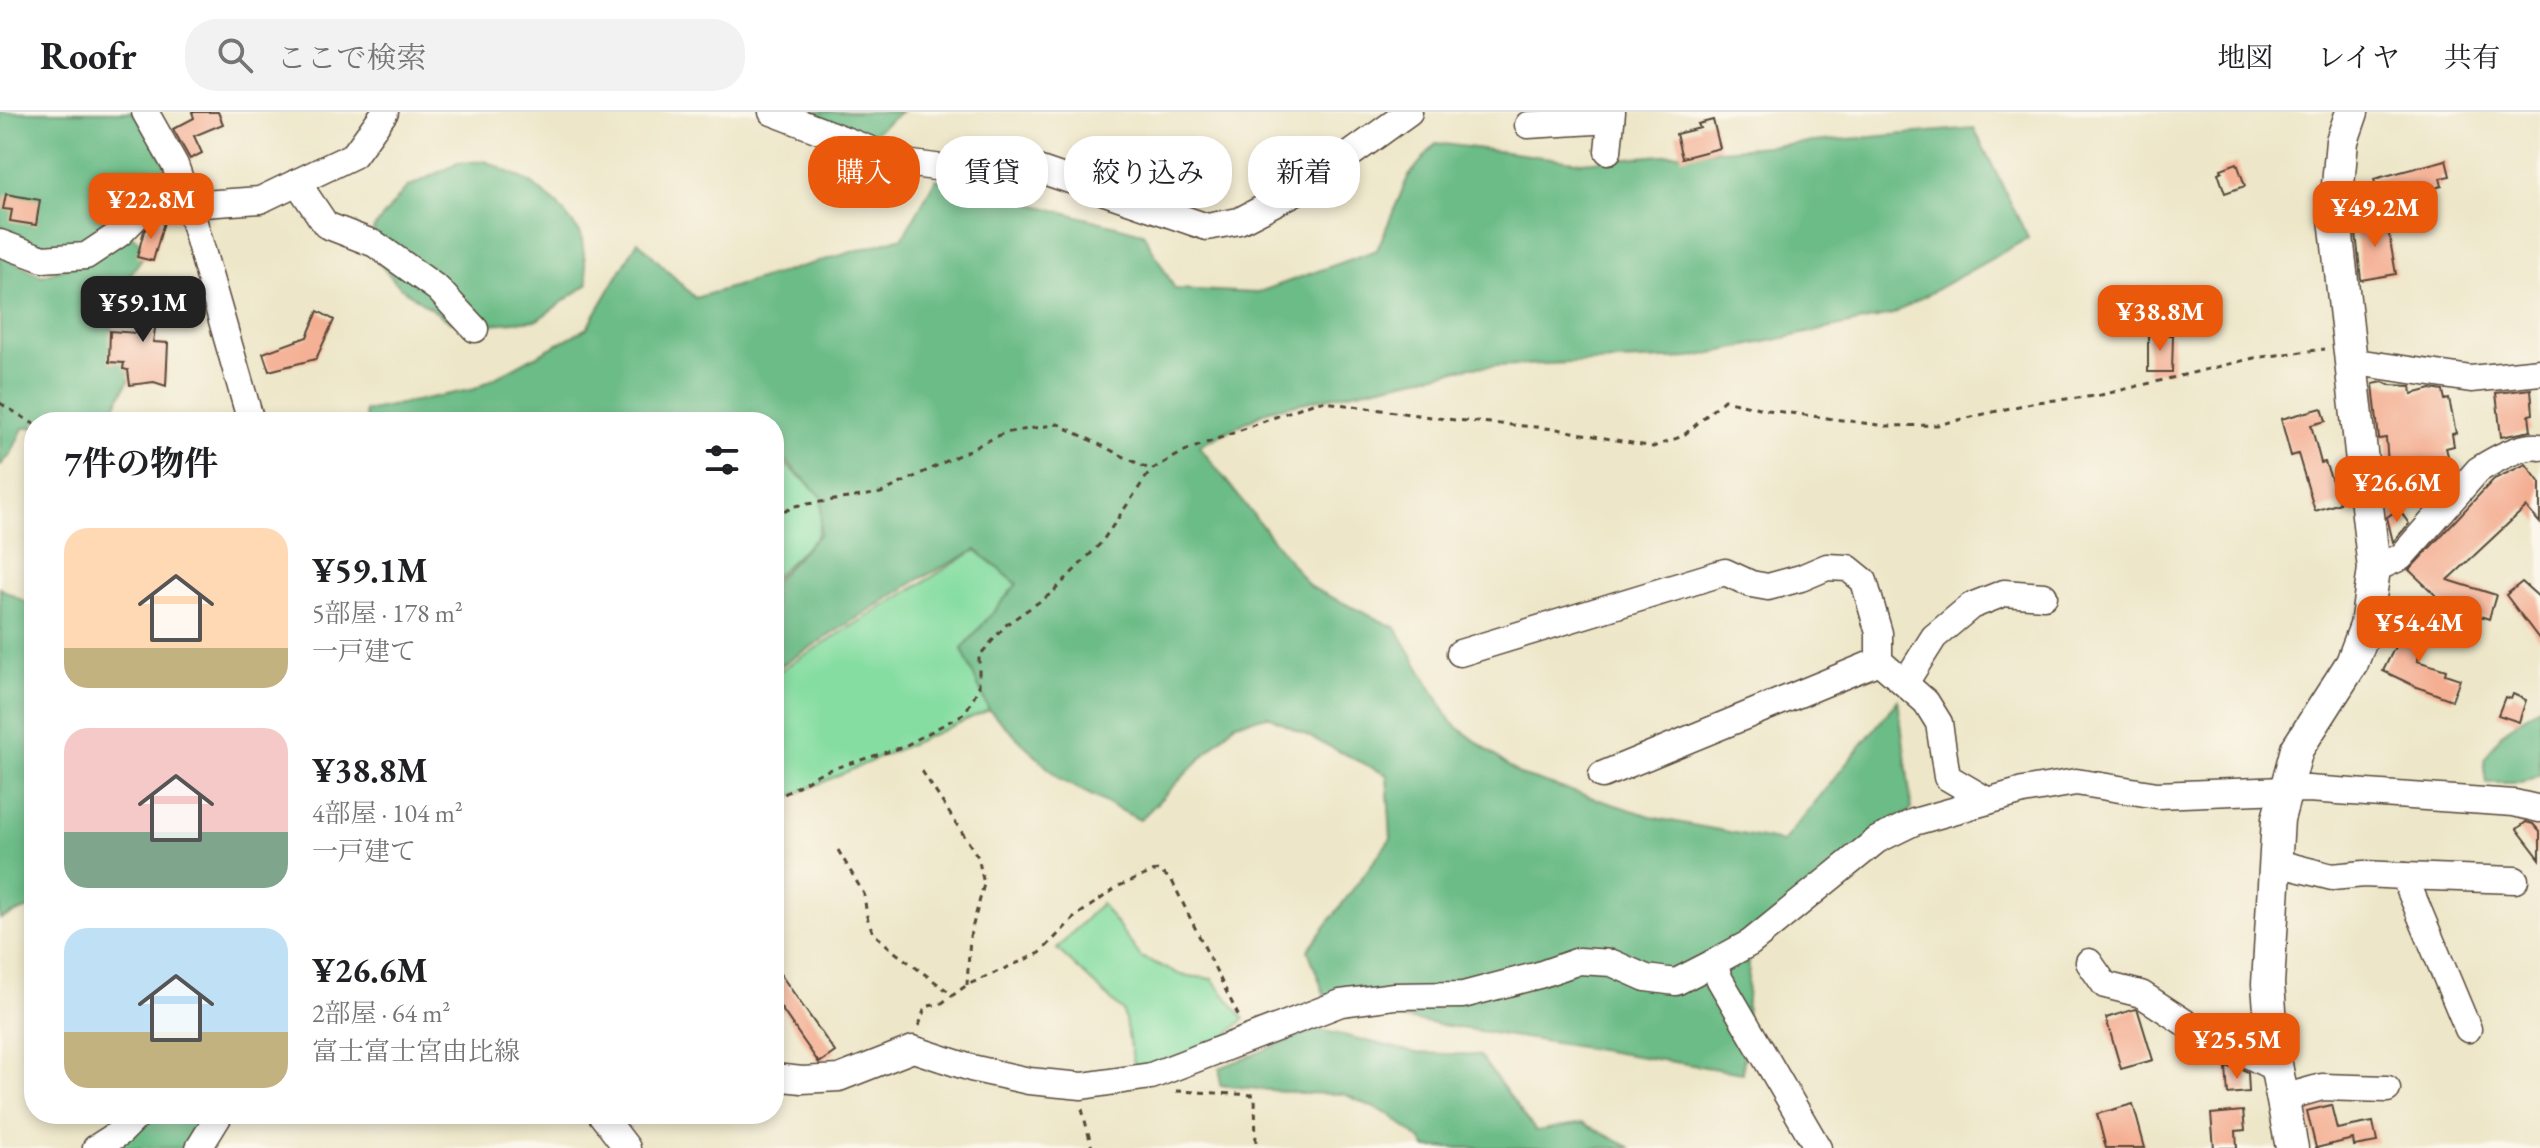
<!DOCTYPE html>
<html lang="ja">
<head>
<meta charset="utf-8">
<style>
  body { margin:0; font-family:"EB Garamond","Noto Serif JP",serif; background:#f2f2f2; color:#202124; height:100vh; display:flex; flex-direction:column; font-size:30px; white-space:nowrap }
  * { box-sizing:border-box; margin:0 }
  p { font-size:26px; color:#757577 }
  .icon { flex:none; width:44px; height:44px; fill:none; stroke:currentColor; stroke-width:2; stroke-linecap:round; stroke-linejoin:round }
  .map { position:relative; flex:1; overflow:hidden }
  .drawer { position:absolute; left:24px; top:300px; width:760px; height:712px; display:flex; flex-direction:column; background:#fff; border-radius:32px; box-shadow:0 4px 12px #0003 }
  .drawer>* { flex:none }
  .top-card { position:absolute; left:808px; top:24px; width:760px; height:72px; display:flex; gap:16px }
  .price { position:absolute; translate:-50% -68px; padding:0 18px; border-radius:16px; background:#ea580c; color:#fff; font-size:26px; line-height:52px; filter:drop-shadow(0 2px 4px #0008) }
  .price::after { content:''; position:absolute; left:50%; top:48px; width:24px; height:18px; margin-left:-12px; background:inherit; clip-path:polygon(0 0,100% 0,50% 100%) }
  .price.on { background:#222; color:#fff }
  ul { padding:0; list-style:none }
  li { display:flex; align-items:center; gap:24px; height:200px; padding:0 40px }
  li span { display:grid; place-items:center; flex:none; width:224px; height:160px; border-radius:24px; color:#555 }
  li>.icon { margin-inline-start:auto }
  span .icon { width:96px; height:96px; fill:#fffc; stroke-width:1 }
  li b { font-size:34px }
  h2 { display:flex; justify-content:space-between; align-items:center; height:96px; padding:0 40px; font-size:34px }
  .tag { padding:0 28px; border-radius:32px; background:#fff; box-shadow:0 4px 12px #0003; font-size:28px; line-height:72px }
  .tag.on { background:#ea580c; color:#fff }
  header { display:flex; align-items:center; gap:48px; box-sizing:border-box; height:112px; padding:0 40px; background:#fff; border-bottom:2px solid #e0e0e0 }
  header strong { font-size:38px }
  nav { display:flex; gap:44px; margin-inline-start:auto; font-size:28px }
  .search { width:560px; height:72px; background:#f2f2f2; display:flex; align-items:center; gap:20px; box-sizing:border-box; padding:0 28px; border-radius:32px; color:#757577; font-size:30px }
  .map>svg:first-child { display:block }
</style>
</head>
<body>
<header>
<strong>Roofr</strong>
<div class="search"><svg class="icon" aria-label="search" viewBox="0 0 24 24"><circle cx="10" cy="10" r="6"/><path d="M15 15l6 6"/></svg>ここで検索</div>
<nav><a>地図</a><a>レイヤ</a><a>共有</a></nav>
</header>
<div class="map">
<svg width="2540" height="1036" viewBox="0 0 2540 1036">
  <rect width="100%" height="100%" fill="#fbf7ec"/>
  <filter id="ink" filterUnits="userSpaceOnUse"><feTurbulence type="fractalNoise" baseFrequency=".0125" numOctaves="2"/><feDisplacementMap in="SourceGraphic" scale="16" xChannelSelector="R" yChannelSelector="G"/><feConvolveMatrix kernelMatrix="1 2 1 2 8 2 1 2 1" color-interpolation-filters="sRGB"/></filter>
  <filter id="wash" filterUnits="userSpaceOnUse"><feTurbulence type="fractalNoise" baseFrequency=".006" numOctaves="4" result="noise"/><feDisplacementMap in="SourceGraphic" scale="32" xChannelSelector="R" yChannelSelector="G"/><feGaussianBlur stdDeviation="1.8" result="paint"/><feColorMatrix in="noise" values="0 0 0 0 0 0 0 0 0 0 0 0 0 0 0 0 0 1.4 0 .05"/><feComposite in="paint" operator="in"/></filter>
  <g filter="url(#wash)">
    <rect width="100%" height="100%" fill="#ede6c8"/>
    <!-- green -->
    <g fill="#85dda1" stroke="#608460" stroke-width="2">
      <path d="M777,345l51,44 -12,37 -42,39v-118z"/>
      <path d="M976,438l41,34 -55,65 27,61 -214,93 -1,-129z"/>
      <path d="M1101,791l40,54 40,18 31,4 32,40 -29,28 -80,21 -12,-57 -66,-62z"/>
    </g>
    <!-- forest -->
    <g fill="#6cbc87" stroke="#547352" stroke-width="2">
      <path d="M0,0h138l41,79 -41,11 -53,40 -47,4 -38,-21z"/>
      <path d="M775,0h126l-36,28z"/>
      <path d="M1974,16l54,110 -137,77 -201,43 -220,9 -201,43 -70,36 111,141 86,41 55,94 69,53 140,44 123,23 115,-142 14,109 -162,134 -7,130 -414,-66 -21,-57 83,-112 -4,-63 -119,-59 -32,7 -96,97 -81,-41 -70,-69 -27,-61 55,-65 -41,-34 -55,28 -147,92v-89l46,-47 2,-37 -41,-41 -7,3v-37h-408l-1,-11 110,-22 112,-61 51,-87 57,57 208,-61 33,-58 207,54 32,56 81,4 121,-43 31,-73 28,-34 146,19z"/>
      <path d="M485,49l45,21 27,22 24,30 7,50 -51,36 -58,5 -30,-4 -49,-34 -22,-25 -5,-33 33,-41 52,-25z"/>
      <path d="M132,123l16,15 -21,29 -38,15 19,24 23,58 -24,46h-73v5l-11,1 -12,26 -11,12v-211l42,21 33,-12z"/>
      <path d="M0,476l34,19v299l-34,13z"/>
      <path d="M2540,594v69l-18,8h-35l-3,-23 18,-27z"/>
      <path d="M1317,917l100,24 62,2 57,76 47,-8 48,25h-206l-2,-6 -33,-27 -46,-21 -44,-1 -80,-8v-17z"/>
      <path d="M148,1002h59l-13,34h-79z"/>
    </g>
    <g id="blocks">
      <!-- building -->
      <g fill="#f4af93">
        <path d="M192,0h26l5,12 -29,12 8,17 -12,6 -17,-30 21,-11z"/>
        <path d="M1713,8l7,28 -38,10 -6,-24 24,-6 -2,-4z"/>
        <path d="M2446,48l4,16 -10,2 2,8 -62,17 -6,-24z"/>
        <path d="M2237,51l8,23 -20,7 -7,-20 4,-2 -1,-2z"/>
        <path d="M6,82l34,6 -4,25 -26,-4 2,-11 -9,-1z"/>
        <path d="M2386,106l10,56 -35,6 -6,-57z"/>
        <path d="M155,108l9,2 -11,39 -16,-4 7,-26z"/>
        <path d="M146,168l16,2 -9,60 15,1 -2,43 -12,-4 -24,3 -2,-15 -5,-1 1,-6 -15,-1 1,-31 27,2z"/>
        <path d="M318,199l16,9 -18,39 -47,12 -6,-18 44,-16z"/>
        <path d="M2148,223h25l-1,37h-24z"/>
        <path d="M2383,270l6,3 22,1 1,8 19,-5 12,2 2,9 4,-1 7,34 -4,1 2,12 -8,2 7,27 -5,5 -20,5 3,12 -15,4 -11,-39 -17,2 -2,-26 -7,1 -6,-55z"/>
        <path d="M2531,277l2,25 -4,1 2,16 -30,6 -5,-44z"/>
        <path d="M2322,296l4,13 -15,4 10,38 4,-1 15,41 -25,8 -17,-57 -7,2 -10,-37z"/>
        <path d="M2526,352l14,19v40l-14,-16 -78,73 48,15 -7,24 -44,-15 -36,-34 85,-91z"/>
        <path d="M2399,397l10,15 -16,18 -6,-25z"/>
        <path d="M2522,470l18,16v42l-34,-45z"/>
        <path d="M2408,508l23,11 -14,30 29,9 -1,4 15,5 -8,21 -35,-13 -34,-16z"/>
        <path d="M2513,582l13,6 -7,22 -21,-7 7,-18 6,2z"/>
        <path d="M2526,710l7,2 7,8v27l-23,-30z"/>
        <path d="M774,853l61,87 -16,11 -45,-65z"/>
        <path d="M2135,897l3,2 15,49 -32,9 -15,-51z"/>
        <path d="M2237,955l11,5 1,20 -21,2 -2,-26z"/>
        <path d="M2133,992l12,44h-39l-9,-34z"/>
        <path d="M2331,993l6,24 36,-7 4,20 -23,4 -1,-7 -37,9 -9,-37z"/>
        <path d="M2243,999l2,19 -9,1 1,17h-23l-3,-34z"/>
      </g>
    </g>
  </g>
  <g filter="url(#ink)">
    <use href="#blocks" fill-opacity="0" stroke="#564638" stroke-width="2"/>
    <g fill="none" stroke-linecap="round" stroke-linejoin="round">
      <!-- minor casing -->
      <g stroke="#564638" stroke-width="29">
        <g id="minor">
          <path d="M145,0l30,53 14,40 62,217"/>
          <path d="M772,0l133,51 45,6 76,-4 181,62 32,-6 66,-34 104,-75"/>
          <path d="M1528,13l83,-5"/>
          <path d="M1608,39l4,-39"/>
          <path d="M297,70l29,43 49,19 63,45 37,40"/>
          <path d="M0,131l43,16 43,-3 33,-22 30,-30 40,1 71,-5 94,-45 31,-43"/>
          <path d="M2349,249l122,18 69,-7"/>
          <path d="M2374,457l27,-12 77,-87c16,-10 43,-26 62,-23"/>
          <path d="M1460,541l265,-81 26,12 17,3 33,-9 26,-11 21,1 16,13 15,52v28l47,41 13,21 8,54 41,24"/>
          <path d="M1905,571l29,-46 37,-31 33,-13 40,3"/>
          <path d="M1602,663l277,-114"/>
          <path d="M2273,750l59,15 32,-3 40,2 64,153"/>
          <path d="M2404,764l111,4"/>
          <path d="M2089,850l16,23 36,9 43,28 26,24 31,5 36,18"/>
          <path d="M774,965l28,3 37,-2 74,-29 58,19 58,13 53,5 69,-10 190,-73 53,-7 69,-1 76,-20 40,-14 33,2 34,15 30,4 37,-19"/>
          <path d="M2283,986l39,-11 65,2"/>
          <path d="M601,1002l26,34"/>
          <path d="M96,1036l25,-16 18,-18"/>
          <path d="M199,1036l21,-34"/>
          <path d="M1818,1036l-98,-168 -7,-17 37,-20 127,-103 37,-18 109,-31 53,-9 81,13 151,-6 206,14 26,6"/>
        </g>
      </g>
      <!-- major casing -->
      <g stroke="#564638" stroke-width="35">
        <path id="major" d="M2292,1036l-19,-99 -5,-65 10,-165 19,-70 55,-86 14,-37 8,-57 -39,-351 7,-77 10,-29"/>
      </g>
      <!-- path -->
      <g stroke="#564638" stroke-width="3" stroke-dasharray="6 6" stroke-linecap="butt">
        <path d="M0,291l34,21"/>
        <path d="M774,406l20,-12 87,-13 123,-60 54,-9 93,46 34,-19 133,-50 127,18 112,10 96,18 30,-11 41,-36 44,10 118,16 51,-1 99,-23 61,-6 157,-38 71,-9"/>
        <path d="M922,659l56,86 6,27 -14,52 -3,49"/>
        <path d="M774,688l48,-28 81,-25 62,-34 14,-26v-31l28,-32 45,-31 49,-50 50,-73"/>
        <path d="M838,738l26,44 3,23 6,16 23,20 57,42"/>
        <path d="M919,914l6,-19 17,-4 25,-18 73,-32 36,-37 43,-30 38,-16 14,9 68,138"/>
        <path d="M1176,979l79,4 1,53"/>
        <path d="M1082,997l10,39"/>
      </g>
      <!-- minor -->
      <use href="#minor" stroke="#fff" stroke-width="26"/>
      <!-- major -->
      <use href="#major" stroke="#fff" stroke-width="32"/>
    </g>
  </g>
</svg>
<b class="price" style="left:151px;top:129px">¥22.8M</b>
<b class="price" style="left:2375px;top:137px">¥49.2M</b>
<b class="price on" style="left:143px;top:232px">¥59.1M</b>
<b class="price" style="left:2160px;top:241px">¥38.8M</b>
<b class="price" style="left:2397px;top:412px">¥26.6M</b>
<b class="price" style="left:2419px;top:552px">¥54.4M</b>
<b class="price" style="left:2237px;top:969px">¥25.5M</b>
<div class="top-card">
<a class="tag on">購入</a>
<a class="tag">賃貸</a>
<a class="tag">絞り込み</a>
<a class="tag">新着</a>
</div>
<section class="drawer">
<h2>7件の物件<svg class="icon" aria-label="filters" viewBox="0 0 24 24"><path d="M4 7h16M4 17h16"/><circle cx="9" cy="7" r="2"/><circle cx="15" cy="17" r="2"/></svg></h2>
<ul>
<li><span style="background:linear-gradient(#ffd9b3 75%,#c2b280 0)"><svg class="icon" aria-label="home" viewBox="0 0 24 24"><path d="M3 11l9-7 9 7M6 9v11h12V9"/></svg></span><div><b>¥59.1M</b><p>5部屋 · 178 m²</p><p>一戸建て</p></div></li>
<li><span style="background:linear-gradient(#f6c9c9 65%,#7fa58c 0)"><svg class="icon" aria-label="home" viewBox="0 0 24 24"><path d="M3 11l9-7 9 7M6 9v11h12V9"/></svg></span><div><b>¥38.8M</b><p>4部屋 · 104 m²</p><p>一戸建て</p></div></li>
<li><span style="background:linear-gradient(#bfe0f5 65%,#c2b280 0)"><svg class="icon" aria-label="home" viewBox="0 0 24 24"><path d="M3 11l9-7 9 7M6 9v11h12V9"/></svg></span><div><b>¥26.6M</b><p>2部屋 · 64 m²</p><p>富士富士宮由比線</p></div></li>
</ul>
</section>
</div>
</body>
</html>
